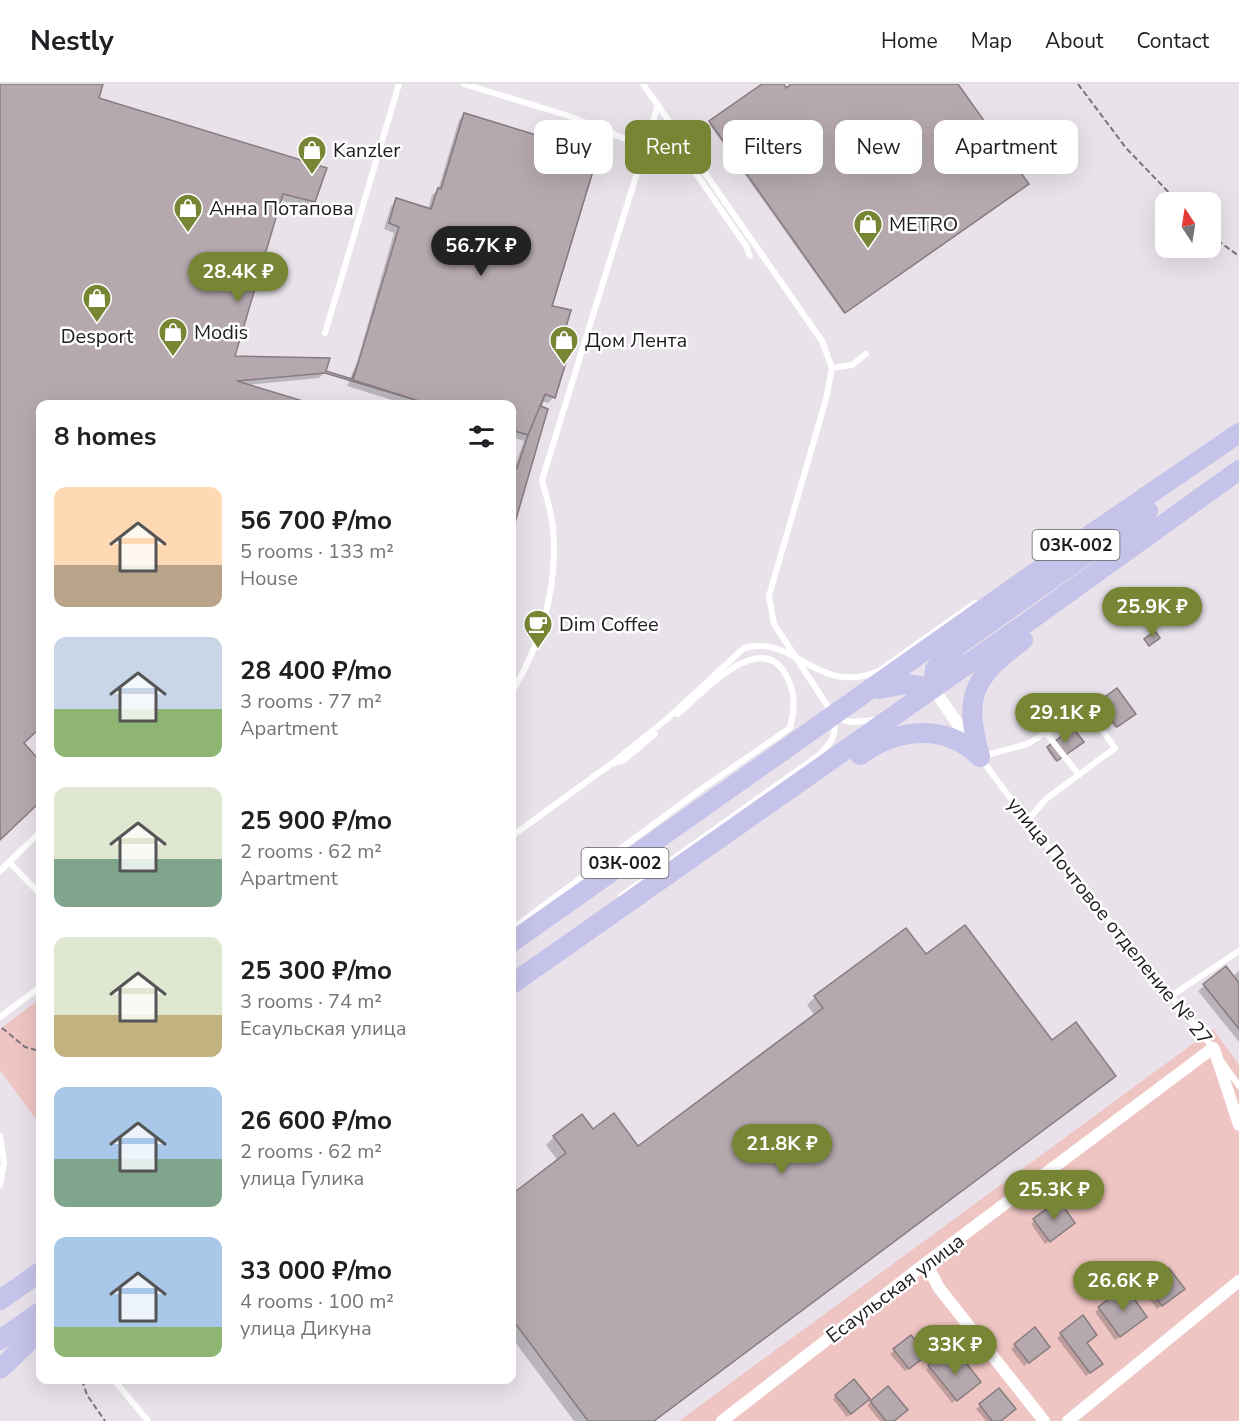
<!DOCTYPE html>
<html lang="en">
<head>
<meta charset="utf-8">
<style>
  body { margin:0; font-family:"Nunito Sans",sans-serif; background:#f2f2f2; color:#202124; height:100vh; display:flex; flex-direction:column; font-size:22px; white-space:nowrap }
  * { box-sizing:border-box; margin:0 }
  p { font-size:20px; color:#757577 }
  .icon { flex:none; width:33px; height:33px; fill:none; stroke:currentColor; stroke-width:2; stroke-linecap:round; stroke-linejoin:round }
  .map { position:relative; flex:1; overflow:hidden }
  .details { position:absolute; left:36px; top:316px; width:480px; height:984px; display:flex; flex-direction:column; background:#fff; border-radius:12px; box-shadow:0 6px 24px #0002 }
  .details>* { flex:none }
  .guide { position:absolute; left:534px; top:36px; width:570px; height:54px; display:flex; gap:12px }
  .needle { width:39px; rotate:348deg }
  .buttons { position:absolute; left:1155px; top:108px; display:grid; gap:12px }
  .buttons a { display:grid; place-items:center; width:66px; height:66px; border-radius:12px; background:#fff; box-shadow:0 6px 24px #0002; font-size:30px }
  .price { position:absolute; translate:-50% -51px; padding:0 14px; border-radius:21px; background:#778634; color:#fff; font-size:20px; line-height:39px; filter:drop-shadow(0 2px 3px #0008) }
  .price::after { content:''; position:absolute; left:50%; top:36px; width:18px; height:14px; margin-left:-9px; background:inherit; clip-path:polygon(0 0,100% 0,50% 100%) }
  .price.on { background:#222; color:#fff }
  ul { padding:0; list-style:none }
  li { display:flex; align-items:center; gap:18px; height:150px; padding:0 18px }
  li span { display:grid; place-items:center; flex:none; width:168px; height:120px; border-radius:12px; color:#555 }
  li>.icon { margin-inline-start:auto }
  span .icon { width:72px; height:72px; fill:#fffc; stroke-width:1 }
  li b { font-size:26px }
  h2 { display:flex; justify-content:space-between; align-items:center; height:72px; padding:0 18px; font-size:26px }
  .pill { padding:0 21px; border-radius:12px; background:#fff; box-shadow:0 6px 24px #0002; font-size:21px; line-height:54px }
  .pill.on { background:#778634; color:#fff }
  header { display:flex; align-items:center; gap:36px; box-sizing:border-box; height:84px; padding:0 30px; background:#fff; border-bottom:2px solid #e0e0e0 }
  header strong { font-size:28px }
  nav { display:flex; gap:33px; margin-inline-start:auto; font-size:21px }
  .map>svg:first-child { display:block }
</style>
</head>
<body>
<header>
<strong>Nestly</strong>
<nav><a>Home</a><a>Map</a><a>About</a><a>Contact</a></nav>
</header>
<div class="map">
<svg width="1239" height="1337" viewBox="0 0 1239 1337">
  <rect width="100%" height="100%" fill="#e9e2eb"/>
  <!-- green -->
  <g fill="#efc5c3">
    <path d="M40,915v48l-4,3 4,6v69l-40,-55v-41z"/>
    <path d="M1213,945l26,36v356h-560z"/>
  </g>
  <!-- shadow -->
  <g fill="#0003">
    <path d="M0,0h102l-5,15 217,103 -6,6 -29,-8 -46,157 92,15 -6,6 -74,7 65,20h-270v321l-18,17 18,20v38l-40,38z"/>
    <path d="M765,0h17l4,6 8,-6h162l69,101 -182,128 -134,-189z"/>
    <path d="M464,30l87,193 5,46 -2,44 -6,6 -7,-2 -2,6 7,2 -34,118v-60l2,1 10,-27 -12,-4v-32h-104l-61,-19 10,-24 37,-129 -10,-4 7,-23 6,-6 31,9 4,-14 6,-5 21,-70z"/>
    <path d="M1116,606l18,24 -19,14 -17,-24z"/>
    <path d="M1073,646l9,12 -27,19 -8,-11z"/>
    <path d="M906,846l19,26 126,86 63,34 -459,345h-81l-62,-83v-143l46,-34 -12,-16 8,-8 39,-6 45,17 177,-132 -8,-11 8,-8z"/>
    <path d="M1225,884l7,9 7,-6v71l-41,-51z"/>
    <path d="M1034,1137l36,5 -25,18 -14,-20z"/>
    <path d="M1169,1186l10,22 -22,17 -14,-19z"/>
    <path d="M1099,1224l47,9 -31,23 -20,-28z"/>
    <path d="M1082,1233l3,26 12,24 -11,9 -29,-38z"/>
    <path d="M1035,1245l9,21 -20,16 -13,-17z"/>
    <path d="M911,1253l10,21 -16,13 -15,-17z"/>
    <path d="M950,1281l26,20 -24,18 -26,-33 3,-4z"/>
    <path d="M999,1306l1,31h-14l-10,-12z"/>
    <path d="M836,1312l28,7 -17,14 -14,-18z"/>
    <path d="M871,1318l22,19h-13l-13,-16z"/>
  </g>
  <!-- building -->
  <g fill="#b5a9ae" stroke="#877c80" stroke-width="1.5">
    <path d="M0,0h103l-4,14 228,70 -12,34 -32,-8 -48,162 95,2 -4,13 26,8 10,-25 37,-127 -10,-4 7,-25 35,11 7,-21 3,1 23,-76 134,41 -46,152 19,4 -13,42 10,3 -13,43 -10,-4 -4,12 7,3 -36,124v-67l5,2 11,-33 -16,-5v-25h-80l-107,-32 -88,8 79,24h-276v323l-16,15 16,18v41l-40,38z"/>
    <path d="M762,0h22l2,4 5,-4h167l71,100 -184,129 -136,-192z"/>
    <path d="M464,29l134,41 -46,152 19,4 -13,42 10,3 -13,43 -10,-4 -17,41 -16,-5v-25h-80l-79,-25 46,-153 -10,-4 7,-25 35,11 7,-21 3,1z"/>
    <path d="M1155,547l5,7 -11,8 -5,-7z"/>
    <path d="M1117,604l19,26 -19,13 -19,-25z"/>
    <path d="M1073,644l11,14 -27,19 -10,-14z"/>
    <path d="M965,841l87,115 24,-18 40,54 -462,345h-66l-76,-102v-125l54,-41 -13,-17 29,-22 11,15 21,-16 24,33 185,-138 -9,-12 92,-68 20,26z"/>
    <path d="M1226,882l13,17v46l-36,-45z"/>
    <path d="M1059,1116l16,23 -25,19 -17,-23z"/>
    <path d="M1169,1184l16,21 -23,17 -16,-21z"/>
    <path d="M1126,1203l21,30 -27,20 -22,-30z"/>
    <path d="M1083,1231l14,20 -10,8 16,21 -13,9 -30,-40z"/>
    <path d="M1035,1243l15,20 -21,16 -15,-19z"/>
    <path d="M911,1251l16,20 -18,14 -16,-20z"/>
    <path d="M943,1270l7,9 10,-8 21,27 -24,19 -29,-36z"/>
    <path d="M854,1295l16,20 -19,15 -16,-19z"/>
    <path d="M888,1302l20,24 -14,11h-8l-16,-20z"/>
    <path d="M999,1304l17,21 -15,12h-9l-13,-17z"/>
  </g>
  <g fill="none" stroke-linecap="round" stroke-linejoin="round">
    <!-- path -->
    <g stroke="#7a757b" stroke-width="2" stroke-dasharray="6 3" stroke-linecap="butt">
      <path d="M1078,0l48,64 52,54"/>
      <path d="M1210,151l29,21"/>
      <path d="M2,944l23,19 11,3"/>
      <path d="M82,1296l5,15 18,26"/>
    </g>
    <!-- service -->
    <g stroke="#fff" stroke-width="6">
      <path d="M464,0l105,32 76,31 54,18"/>
      <path d="M688,78l58,84 4,10"/>
      <path d="M325,249l74,-249"/>
      <path d="M832,284l20,-3 14,-11"/>
      <path d="M512,608c30,-50 46,-104 41,-163 -1,-16 -7,-33 -11,-49l116,-375"/>
      <path d="M837,634l14,4 26,-2"/>
      <path d="M1046,649l33,42"/>
      <path d="M615,679l9,-3 31,-26"/>
      <path d="M1027,737l19,-22 69,-51 -28,-40 -60,36 -47,13 47,64 187,228"/>
      <path d="M512,752l99,-72 56,-45 77,-71c53,-14 71,49 135,23l96,-68"/>
      <path d="M9,778l31,32"/>
      <path d="M0,787l40,-39"/>
      <path d="M621,812l198,-141c13,-13 18,-20 15,-39l-60,-92 -5,-28 57,-197 6,-31 -10,-27 -179,-257"/>
      <path d="M512,845l188,-139 90,-62c5,-20 6,-34 -4,-53 -26,-48 -84,19 -108,39"/>
      <path d="M1171,912l68,-45"/>
      <path d="M0,933l40,-30"/>
      <path d="M1223,979l16,23"/>
      <path d="M0,1052l4,27 -4,22"/>
      <path d="M114,1296l34,41"/>
    </g>
    <!-- minor -->
    <g stroke="#fff" stroke-width="12">
      <path d="M933,604l40,58"/>
      <path d="M1214,965l25,76"/>
      <path d="M926,1179l13,25 105,133"/>
      <path d="M722,1337l204,-158 287,-215"/>
      <path d="M1068,1337l171,-140"/>
    </g>
    <!-- primary -->
    <g stroke="#c5c3e9" stroke-width="20">
      <path d="M933,604l2,-19 23,-24 190,-134"/>
      <path d="M879,605l27,-5 27,4"/>
      <path d="M860,671c38,-27 85,-32 120,2"/>
      <path d="M980,673c-17,-63 -7,-79 43,-117"/>
      <path d="M512,858l534,-377 193,-132"/>
      <path d="M512,900l517,-363 210,-151"/>
      <path d="M0,1216l40,-28"/>
      <path d="M0,1256l40,-28"/>
      <path d="M0,1285l40,-38"/>
    </g>
  </g>
  <!-- icons -->
  <defs>
    <g id="shop-pin" transform="scale(1.5)"><path d="M0 17L-7.5 6A9.5 9.5 0 1 1 7.5 6Z" fill="#778634" stroke="#fff"/><path d="M-5-2.5h2.3a2.7 3.5 0 0 1 5.4 0H5L5.5 6h-11ZM-1.5-2.5h3a1.5 2.3 0 0 0-3 0Z" fill="#fff"/></g>
    <g id="cafe-pin" transform="scale(1.5)"><path d="M0 17L-7.5 6A9.5 9.5 0 1 1 7.5 6Z" fill="#778634" stroke="#fff"/><path d="M-5.5-4.5H6V0H3Q3 3.5 0 3.5H-2.5Q-5.5 3.5-5.5 0ZM3-3.2v2h1.7v-2ZM-6 4.5H4V6H-6Z" fill="#fff"/></g>
  </defs>
  <g fill-rule="evenodd">
    <use href="#shop-pin" x="312" y="66"/>
    <use href="#shop-pin" x="188" y="124"/>
    <use href="#shop-pin" x="868" y="140"/>
    <use href="#shop-pin" x="97" y="214"/>
    <use href="#shop-pin" x="173" y="248"/>
    <use href="#shop-pin" x="564" y="256"/>
    <use href="#cafe-pin" x="538" y="540"/>
  </g>
  <g text-anchor="middle" stroke-width="5" stroke-linejoin="round" paint-order="stroke">
    <!-- shield labels -->
    <g fill="#fff" stroke="#626062" stroke-width="1.5">
      <rect x="1032.5" y="446" width="87" height="30" rx="4.5"/>
      <rect x="581.5" y="764" width="87" height="30" rx="4.5"/>
    </g>
    <g font-size="18" font-weight="bold" fill="#1f1c1f">
      <text x="1076" y="467">03К-002</text>
      <text x="625" y="785">03К-002</text>
    </g>
    <!-- poi labels -->
    <g font-size="20" fill="#1f1c1f" stroke="#fff" text-anchor="start">
      <text x="333" y="73">Kanzler</text>
      <text x="209" y="131">Анна Потапова</text>
      <text x="889" y="147">METRO</text>
      <text x="194" y="255">Modis</text>
      <text x="97" y="259" text-anchor="middle">Desport</text>
      <text x="585" y="263">Дом Лента</text>
      <text x="559" y="547">Dim Coffee</text>
    </g>
    <!-- street labels -->
    <g font-size="20" fill="#1f1c1f" stroke="#fff">
      <text transform="translate(1110 837) rotate(51)" y="7">улица Почтовое отделение № 27</text>
      <text transform="translate(895 1204) rotate(-37)" y="7">Есаульская улица</text>
    </g>
  </g>
</svg>
<div class="buttons">
<a><svg class="needle" viewBox="-14 -14 28 28"><path d="M0-13l5 13h-10z" fill="#e53935"/><path d="M0 13l5-13h-10z" fill="#757577"/></svg></a>
</div>
<b class="price on" style="left:481px;top:193px">56.7K ₽</b>
<b class="price" style="left:238px;top:219px">28.4K ₽</b>
<b class="price" style="left:1152px;top:554px">25.9K ₽</b>
<b class="price" style="left:1065px;top:660px">29.1K ₽</b>
<b class="price" style="left:782px;top:1091px">21.8K ₽</b>
<b class="price" style="left:1054px;top:1137px">25.3K ₽</b>
<b class="price" style="left:1123px;top:1228px">26.6K ₽</b>
<b class="price" style="left:955px;top:1292px">33K ₽</b>
<div class="guide">
<a class="pill">Buy</a>
<a class="pill on">Rent</a>
<a class="pill">Filters</a>
<a class="pill">New</a>
<a class="pill">Apartment</a>
</div>
<section class="details">
<h2>8 homes<svg class="icon" aria-label="filters" viewBox="0 0 24 24"><path d="M4 7h16M4 17h16"/><circle cx="9" cy="7" r="2"/><circle cx="15" cy="17" r="2"/></svg></h2>
<ul>
<li><span style="background:linear-gradient(#ffd9b3 65%,#b9a48a 0)"><svg class="icon" aria-label="home" viewBox="0 0 24 24"><path d="M3 11l9-7 9 7M6 9v11h12V9"/></svg></span><div><b>56 700 ₽/mo</b><p>5 rooms · 133 m²</p><p>House</p></div></li>
<li><span style="background:linear-gradient(#c9d6e8 60%,#8fb573 0)"><svg class="icon" aria-label="home" viewBox="0 0 24 24"><path d="M3 11l9-7 9 7M6 9v11h12V9"/></svg></span><div><b>28 400 ₽/mo</b><p>3 rooms · 77 m²</p><p>Apartment</p></div></li>
<li><span style="background:linear-gradient(#dfe7d0 60%,#7fa58c 0)"><svg class="icon" aria-label="home" viewBox="0 0 24 24"><path d="M3 11l9-7 9 7M6 9v11h12V9"/></svg></span><div><b>25 900 ₽/mo</b><p>2 rooms · 62 m²</p><p>Apartment</p></div></li>
<li><span style="background:linear-gradient(#dfe7d0 65%,#c2b280 0)"><svg class="icon" aria-label="home" viewBox="0 0 24 24"><path d="M3 11l9-7 9 7M6 9v11h12V9"/></svg></span><div><b>25 300 ₽/mo</b><p>3 rooms · 74 m²</p><p>Есаульская улица</p></div></li>
<li><span style="background:linear-gradient(#a9c7e8 60%,#7fa58c 0)"><svg class="icon" aria-label="home" viewBox="0 0 24 24"><path d="M3 11l9-7 9 7M6 9v11h12V9"/></svg></span><div><b>26 600 ₽/mo</b><p>2 rooms · 62 m²</p><p>улица Гулика</p></div></li>
<li><span style="background:linear-gradient(#a9c7e8 75%,#8fb573 0)"><svg class="icon" aria-label="home" viewBox="0 0 24 24"><path d="M3 11l9-7 9 7M6 9v11h12V9"/></svg></span><div><b>33 000 ₽/mo</b><p>4 rooms · 100 m²</p><p>улица Дикуна</p></div></li>
</ul>
</section>
</div>
</body>
</html>
